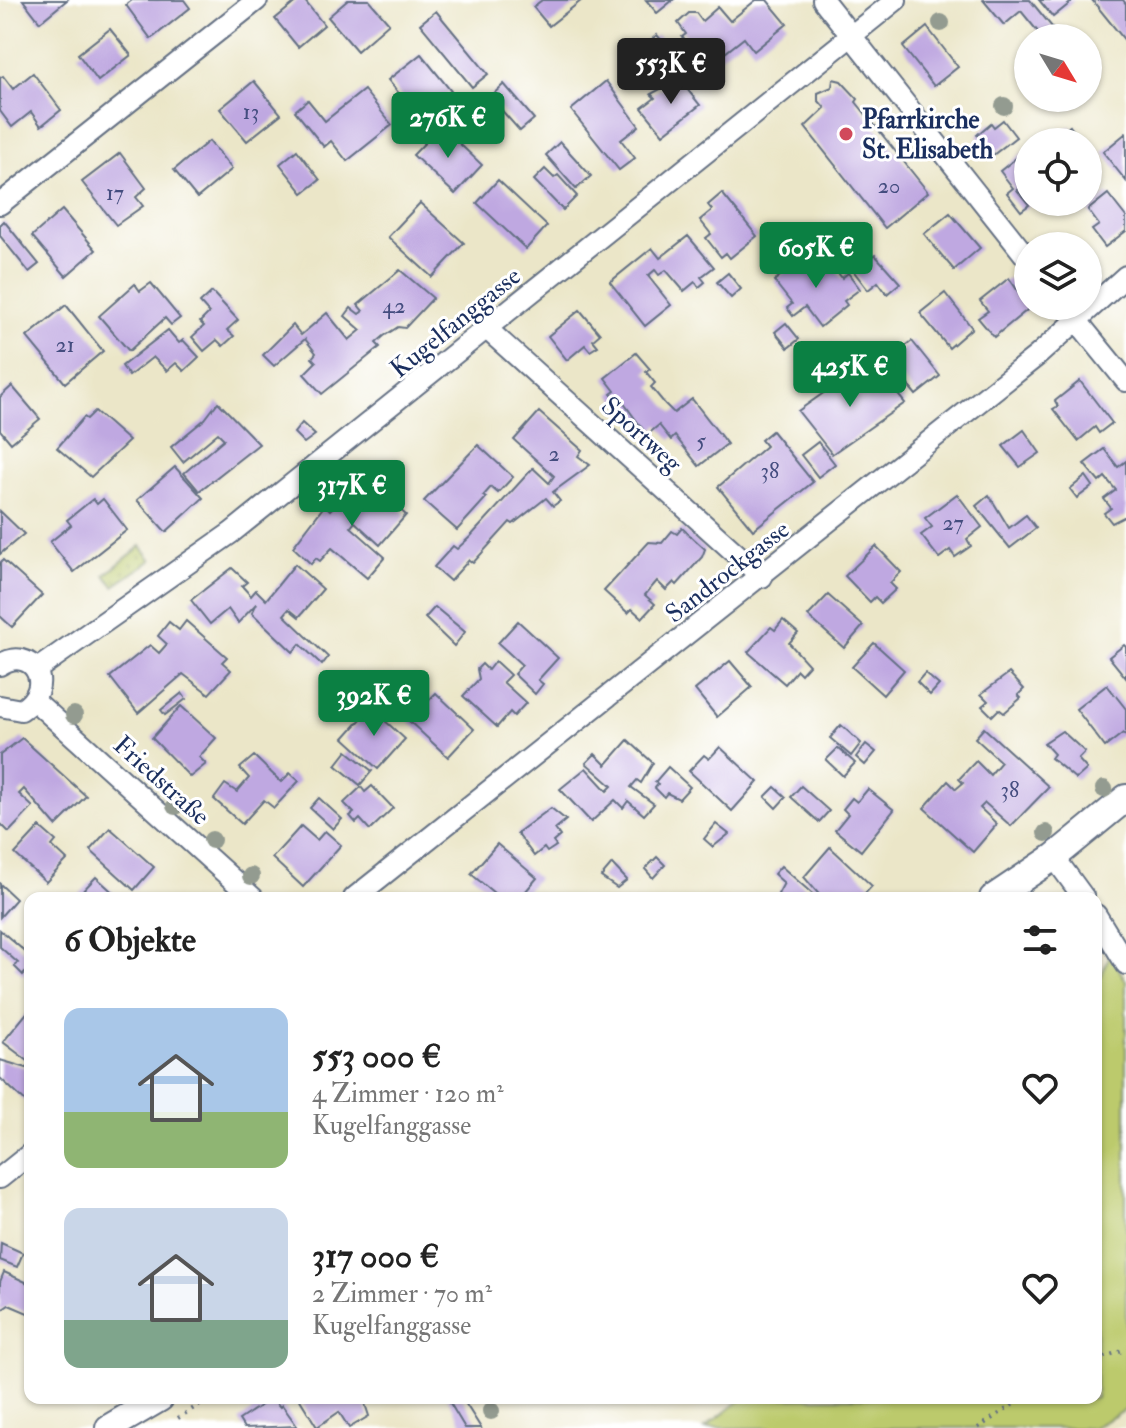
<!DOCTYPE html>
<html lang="de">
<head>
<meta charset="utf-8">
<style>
  body { margin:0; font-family:"IM FELL Double Pica",serif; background:#f2f2f2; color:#222; height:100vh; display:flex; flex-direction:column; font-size:30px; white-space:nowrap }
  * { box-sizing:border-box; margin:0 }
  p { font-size:26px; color:#767676 }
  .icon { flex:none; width:44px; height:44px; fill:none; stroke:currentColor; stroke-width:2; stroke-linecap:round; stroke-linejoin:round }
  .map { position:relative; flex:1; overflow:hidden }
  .panel { position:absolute; left:24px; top:892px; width:1078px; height:512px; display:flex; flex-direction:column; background:#fff; border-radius:16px; box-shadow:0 2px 6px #0004 }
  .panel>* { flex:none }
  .needle { width:52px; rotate:128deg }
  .fabs { position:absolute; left:1014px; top:24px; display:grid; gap:16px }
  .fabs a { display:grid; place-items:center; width:88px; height:88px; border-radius:50%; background:#fff; box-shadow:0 2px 6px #0004; font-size:40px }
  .price { position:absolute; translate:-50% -68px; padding:0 18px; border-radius:8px; background:#0b8043; color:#fff; font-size:26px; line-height:52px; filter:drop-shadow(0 2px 4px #0008) }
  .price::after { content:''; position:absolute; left:50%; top:48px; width:24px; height:18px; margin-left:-12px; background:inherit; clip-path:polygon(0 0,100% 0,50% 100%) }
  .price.current { background:#222; color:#fff }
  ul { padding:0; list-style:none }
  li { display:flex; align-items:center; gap:24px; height:200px; padding:0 40px }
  li span { display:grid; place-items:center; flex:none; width:224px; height:160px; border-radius:16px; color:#555 }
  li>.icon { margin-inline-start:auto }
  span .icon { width:96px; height:96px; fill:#fffc; stroke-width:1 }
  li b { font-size:34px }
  h2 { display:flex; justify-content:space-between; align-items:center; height:96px; padding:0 40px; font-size:34px }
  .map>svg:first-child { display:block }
</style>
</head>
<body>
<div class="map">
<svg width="1126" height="1428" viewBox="0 0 1126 1428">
  <defs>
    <pattern id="grass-dots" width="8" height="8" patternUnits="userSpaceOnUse" patternTransform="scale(2)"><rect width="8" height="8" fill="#bcca6c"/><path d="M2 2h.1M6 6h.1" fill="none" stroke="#a1ae60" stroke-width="1.8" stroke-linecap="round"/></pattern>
  </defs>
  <rect width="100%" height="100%" fill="#fff"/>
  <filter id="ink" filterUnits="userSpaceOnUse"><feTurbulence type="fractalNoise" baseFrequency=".0125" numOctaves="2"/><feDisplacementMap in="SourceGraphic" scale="16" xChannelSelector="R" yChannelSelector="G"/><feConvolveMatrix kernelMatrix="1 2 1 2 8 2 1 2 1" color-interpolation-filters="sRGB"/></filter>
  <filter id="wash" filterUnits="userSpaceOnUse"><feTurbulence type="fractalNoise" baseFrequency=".006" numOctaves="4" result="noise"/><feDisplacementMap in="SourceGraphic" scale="32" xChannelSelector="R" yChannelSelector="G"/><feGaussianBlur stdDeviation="1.8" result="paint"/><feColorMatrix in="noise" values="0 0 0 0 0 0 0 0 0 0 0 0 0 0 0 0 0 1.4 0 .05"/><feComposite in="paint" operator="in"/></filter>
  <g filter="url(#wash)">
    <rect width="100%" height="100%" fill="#ebe6c8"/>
    <!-- grass -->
    <path fill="url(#grass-dots)" stroke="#6c7c65" stroke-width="2" d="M141,546l11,14 -38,26 -9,-11z"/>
    <!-- park -->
    <path fill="#bcca6c" stroke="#6c7c65" stroke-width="2" d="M1110,954l16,27v429l-34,18h-387l38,-30h353v-409z"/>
    <g id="blocks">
      <!-- building -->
      <g fill="#bfa8e1">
        <path d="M23,0h44l-27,22z"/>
        <path d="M132,0h52l6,8 -39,31 -25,-34z"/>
        <path d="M298,0h6l20,25 -26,22 -23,-28z"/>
        <path d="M348,0h21l20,23 -32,28 -29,-34z"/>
        <path d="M542,0h40l-33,26 -16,-19z"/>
        <path d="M646,0h27l-16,13z"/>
        <path d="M756,0h11l20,24 -33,27 -10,-13 -33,26 -13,-16 -4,3 -12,-14 4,-3 -8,-11 11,-10h7l6,8 16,-14 12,14z"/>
        <path d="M983,0h47l31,38h-18l-22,-27 -17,14z"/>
        <path d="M1039,0h35l-21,17z"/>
        <path d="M1092,0h31l3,4v38z"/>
        <path d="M436,11l52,63 -16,13 -52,-63z"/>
        <path d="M927,27l31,40 -24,19 -31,-39z"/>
        <path d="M110,29l21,26 -33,26 -20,-27z"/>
        <path d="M657,35l19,22 -20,16 -18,-22z"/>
        <path d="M421,54l30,37 -33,26 -30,-37z"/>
        <path d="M33,73l28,37 -20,16 -10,-14 -19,15 -12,-16v-33l3,-2 10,13z"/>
        <path d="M679,79l21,26 -37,29 -21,-26 13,-10 -4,-4z"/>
        <path d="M833,79l8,2 17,18 -2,3 72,90 -43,36 -80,-101 20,-19 -7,-8v-7l14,-6z"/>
        <path d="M254,81l27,33 -34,27 -27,-32z"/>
        <path d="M606,81l33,45 -18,14 14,18 -16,12 -48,-60z"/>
        <path d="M504,84l30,35 -14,12 -30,-34z"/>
        <path d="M364,90l28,35 -45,36 -16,-20 -7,6 -29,-36 13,-11 17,21z"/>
        <path d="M1003,120l13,17 -23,18 -16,-20 14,-12 3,4z"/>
        <path d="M441,126l41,39 -27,29 -42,-39z"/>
        <path d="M1070,126l12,16h-27v-5z"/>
        <path d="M1126,133v48l-23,-29z"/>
        <path d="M209,141l23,28 -35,29 -23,-28z"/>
        <path d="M560,142l31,34 -15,13 -30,-34z"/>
        <path d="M297,150l23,30 -17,13 -23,-29z"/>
        <path d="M1025,151l3,30 -11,9 12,15 -8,6 -14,-18 6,-5 -13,-17z"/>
        <path d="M120,153l26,35 -10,9 7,9 -27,19 -34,-43z"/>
        <path d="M545,169l9,9 4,-3 19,21 -14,14 -29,-30z"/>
        <path d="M498,180l49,46 -21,23 -49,-46z"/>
        <path d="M722,193l35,43 -27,22 -4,-5 -5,4 -15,-19 5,-4 -11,-14 12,-10 -4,-5z"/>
        <path d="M1108,194l18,23v14l-21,16 -13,-17 7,-5 -11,-15z"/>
        <path d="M420,203l44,40 -32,34 -44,-40z"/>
        <path d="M62,210l34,40 -30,26 -34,-40z"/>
        <path d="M950,213l30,35 -26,22 -30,-36z"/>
        <path d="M4,221l35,43 -10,8 -29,-36v-11z"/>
        <path d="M688,236l26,31 -13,10 4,5 -6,5 -4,-5 -11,9 -18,-21 -7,5 -4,-5 -7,6 23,29 -26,21 -35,-44 42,-34 8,10z"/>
        <path d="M808,253l17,22 9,-7 8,10 6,-5 12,16 -16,12 3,4 -27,22 -15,-20 -12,9 -6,-8 5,-4 -18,-23z"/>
        <path d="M875,255l25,28 -13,11 -9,-12 -10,8 -16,-21z"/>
        <path d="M400,270l33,28 -28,30 -7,-1 -14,9 -8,7 4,4 -58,47 -18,-20 12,-12 -4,-4 4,-5 -11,-14 -31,27 -11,-11 30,-30 8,10 26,-22 22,27 12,-10 -16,-14 6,-8 8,6 4,-3 -5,-6z"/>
        <path d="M728,273l13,16 -10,9 -14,-16z"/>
        <path d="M1009,278l19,28h4l-38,31 -16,-19 10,-7 -8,-10z"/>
        <path d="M151,283l29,35 -9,7 -6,-7 -36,33 -30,-35 36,-32 5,7z"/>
        <path d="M212,292l26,28 -11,10 7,6 -11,10 -6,-6 -13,11 -12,-14 12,-11 -4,-4 9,-9 -9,-10z"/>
        <path d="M945,293l27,35 -23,20 -29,-35z"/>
        <path d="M66,305l37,46 -38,32 -38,-46z"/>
        <path d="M580,310l20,24 -7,6 5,6 -8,5 -5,-6 -18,15 -19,-24z"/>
        <path d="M786,323l13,16 -11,9 -13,-16z"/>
        <path d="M168,330l11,13 4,-3 16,17 -15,14 -8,-8 -9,8 -14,-14 -24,19 -7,-10z"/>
        <path d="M912,341l28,35 -24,19 -28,-34z"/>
        <path d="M636,353l14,16 -4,3 9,11 -4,4 14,17 9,9 18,-14 35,45 -28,22 -24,-30 -4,4 -12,-15 -12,10 -24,-33 -3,2 -9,-10 4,-3 -10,-13z"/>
        <path d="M862,366l17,20 7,-6 19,23 -73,51 -34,-43z"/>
        <path d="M1080,381l32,42 -13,10 -4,-6 -17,14 -25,-32 5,-3 -3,-5z"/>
        <path d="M12,386l28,33 -29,24 -11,-13v-33z"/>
        <path d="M218,402l41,42 -60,47 -15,-18 40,-34 -6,-6 -35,29 -12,-15 34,-28z"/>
        <path d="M95,411l34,30 -38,36 -34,-29 27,-31 3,2z"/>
        <path d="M539,412l43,38 -4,6 12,9 -37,27 7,9 -7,5 -7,-8 -33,26 -3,-2 -37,41 -4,-3 -19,21 -16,-14 19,-21 4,3 13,-12 63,-69 16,15 5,-7 -40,-36z"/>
        <path d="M302,423l13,12 -11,8 -10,-10z"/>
        <path d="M1024,430l16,23 -20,14 -17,-21z"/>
        <path d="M772,431l41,51 -60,48 -35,-43 48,-41 -5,-6z"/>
        <path d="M818,442l17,22 -17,13 -17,-22z"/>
        <path d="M478,445l35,32 -15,16 -7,-6 -8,9 3,2 -29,32 -33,-29z"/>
        <path d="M1104,449l14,18 8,-6v55l-14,7 -8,-10 7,-5 -7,-9 12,-9 -11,-13 -6,5 -15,-18z"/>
        <path d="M175,467l28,31 -37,34 -29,-32z"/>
        <path d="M1086,476l7,10 -16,12 -7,-9z"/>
        <path d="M364,477l42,38 -26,30 -25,-23 -4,5 34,30 -18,21 -35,-30 -12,13 -4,-3 -5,6 -18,-17 32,-42 5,5z"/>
        <path d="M957,494l25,33 -15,12 4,7 -16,11 -5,-7 -11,8 -18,-23 11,-8 -7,-9z"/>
        <path d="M989,495l20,33 17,-13 10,13 -26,20 -34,-42z"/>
        <path d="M93,499l4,5 6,-5 24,31 -53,42 -24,-30 21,-17 -4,-5z"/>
        <path d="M0,511l24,23 -24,20z"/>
        <path d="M682,528l23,21 -3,8 -25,28 -3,-3 -8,8 -9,-9 -12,14 10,9 -13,14 -10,-9 -4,4 -24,-22 45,-49 13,1 10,-12 5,3z"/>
        <path d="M876,546l25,26 -11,11 6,6 -15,14 -6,-6 -5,5 -25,-26z"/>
        <path d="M3,560l39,35 -30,32 -12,-11v-53z"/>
        <path d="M295,564l28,25 -24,28 -10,-8 -5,6 44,42 -6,8 -22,-21 -7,8 -41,-39 5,-10 -19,20 -10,-14 -18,15 -19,-24 41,-32 15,14 -5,4 9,10 5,-6 10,10z"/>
        <path d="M828,595l35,31 -19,22 -36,-32z"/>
        <path d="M435,607l30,25 -11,14 -29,-28z"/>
        <path d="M783,620l15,13 -9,10 20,22 -8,9 -4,-4 -12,14 -37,-32 23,-25 4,3z"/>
        <path d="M186,621l41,36 -5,5 9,8 -22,24 -26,-20 -45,39 -28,-36 40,-32 9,8 8,-9 -9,-8 11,-14 10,8z"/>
        <path d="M518,621l40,37 -20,22 5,4 -8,10 -21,-20 8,-9 -24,-22z"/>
        <path d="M874,643l30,27 -21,25 -31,-28z"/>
        <path d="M1124,645l2,2v31l-17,-21z"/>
        <path d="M495,661l15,14 -7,7 23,21 -12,13 -4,-4 -13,15 -34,-31 16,-17 -2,-10 5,-5 6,6z"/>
        <path d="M730,661l22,26 -35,30 -22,-27z"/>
        <path d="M925,673l14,12 -9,10 -13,-13z"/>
        <path d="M1009,673l15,16 -6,6 3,3 -17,15 -5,-4 -7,7 -10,-10 6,-5 -7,-7z"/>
        <path d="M1107,685l19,24v27l-3,-3 -18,14 -29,-38z"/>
        <path d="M182,693l4,6 -21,16 -4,-5z"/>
        <path d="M436,693l38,36 -26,28 -39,-36z"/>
        <path d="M181,706l35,32 -17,19 7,7 -16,13 -38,-39z"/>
        <path d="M371,708l34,31 -27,30 -34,-31z"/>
        <path d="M841,725l20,18 -10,13 -21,-18z"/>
        <path d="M984,728l65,59 -38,39 -26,-23 -5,5 17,16 -24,28 -49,-44 24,-27 8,8 7,-6 -4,-4 17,-18 14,14 11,-13 -26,-24z"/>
        <path d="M1062,731l23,21 -7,7 9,10 -11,10 -25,-21 3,-4 -10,-11z"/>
        <path d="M22,738l64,58 -30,30 -32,-37 -5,5 14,13 -24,25 -9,-9v-68z"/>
        <path d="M628,740l25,23 -12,20 -4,-3 -6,7 23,17 -10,11 -16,-14 -5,7 -8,-8 -24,22 -31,-33 26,-21 21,23 5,-5 -26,-23 9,-9 11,11z"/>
        <path d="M866,744l10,8 -11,13 -9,-8z"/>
        <path d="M720,747l38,35 -26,29 -43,-40 15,-16 5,4z"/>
        <path d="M838,748l17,15 -12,13 -17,-16z"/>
        <path d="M347,751l25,20 -12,14 -24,-20z"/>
        <path d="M254,756l27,26 9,-9 9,8 -25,27 -10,-8 -22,24 -28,-25 11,-15 12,8 12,-14 -9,-10z"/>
        <path d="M668,767l22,20 -11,12 -12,-6 -3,4 -9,-9 3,-4 -3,-2z"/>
        <path d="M372,786l21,22 -23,22 -10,-11 -4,4 -6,-7 4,-3 -10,-10 17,-16 4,5z"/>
        <path d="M801,786l28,25 -10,11 -28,-25z"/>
        <path d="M775,787l11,10 -10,11 -11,-11z"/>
        <path d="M868,789l26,21 -33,41 -26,-21 13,-16 -5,-5 9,-11 5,4z"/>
        <path d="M319,798l23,21 -9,10 -23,-21z"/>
        <path d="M551,808l15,12 -11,9 5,7 -7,6 3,4 -9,6 -3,-4 -10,8 -17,-23z"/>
        <path d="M716,824l13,10 -16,13 -9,-8z"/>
        <path d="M301,826l16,14 8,-9 16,14 -38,42 -31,-29z"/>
        <path d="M40,827l16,14 -4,5 15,14 -21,22 -31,-28z"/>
        <path d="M110,828l44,39 -20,23 -44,-40z"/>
        <path d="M497,844l40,34 -17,20h-20l-29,-24z"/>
        <path d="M830,847l42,39 -11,12h-39l-18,-21z"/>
        <path d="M657,857l8,8 -12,13 -8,-9z"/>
        <path d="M612,864l15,16 -10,8 -16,-11z"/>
        <path d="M781,866l36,32h-35l-4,-4 6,-11 -10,-9z"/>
        <path d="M96,877l23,21h-43z"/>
        <path d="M0,884l16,15 -16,18z"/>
        <path d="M0,930l30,26v18l-3,-3 -4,4 -9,-9 4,-3 -18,-16z"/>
        <path d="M30,1009v50l-2,2 -25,-19z"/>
        <path d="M0,1060l27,8 3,-3v41l-30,-28z"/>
        <path d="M1,1243l22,10 -6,14 -17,-7z"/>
        <path d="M4,1272l26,12v30l-21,-9 -9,6v-29z"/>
        <path d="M272,1398l8,9 2,-2 15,21 -53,2 -5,-8z"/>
        <path d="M299,1398h64l6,18 -20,12 -10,-16 -22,15z"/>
        <path d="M447,1398h15l19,30h-16z"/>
      </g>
    </g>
  </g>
  <g filter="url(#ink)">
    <use href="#blocks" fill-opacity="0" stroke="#646f83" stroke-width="2"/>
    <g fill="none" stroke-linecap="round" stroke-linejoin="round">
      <!-- minor casing -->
      <g stroke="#646f83" stroke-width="24">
        <g id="minor">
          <path d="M823,0l205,259"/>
          <path d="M0,204l257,-204"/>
          <path d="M1065,306l61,75"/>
          <path d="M487,329l275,248"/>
          <path d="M0,665c32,-21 58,22 21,45l-21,-4"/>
          <path d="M36,670l195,-137 665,-533"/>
          <path d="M35,701l218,197"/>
          <path d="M1054,857l30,41"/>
          <path d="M354,898l684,-543 88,-79"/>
          <path d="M1096,915l30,49"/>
          <path d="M0,1178l30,-24"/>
        </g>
      </g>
      <!-- tertiary casing -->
      <g stroke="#646f83" stroke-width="30">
        <g id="tertiary">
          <path d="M993,898l61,-41 72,-59"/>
          <path d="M109,1428l51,-30"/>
        </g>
      </g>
      <!-- path -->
      <g stroke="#646f83" stroke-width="4" stroke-dasharray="2 6" stroke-linecap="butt">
        <path d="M1096,1359l30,-9"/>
        <path d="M178,1418l32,-20"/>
        <path d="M978,1428l45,-30"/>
      </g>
      <!-- minor -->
      <use href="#minor" stroke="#fff" stroke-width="20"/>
      <!-- tertiary -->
      <use href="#tertiary" stroke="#fff" stroke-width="26"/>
    </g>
    <!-- trees -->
    <g fill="#939b90">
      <circle cx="941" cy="23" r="9"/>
      <circle cx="1004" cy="106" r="9"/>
      <circle cx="74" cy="715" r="9"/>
      <circle cx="1104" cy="789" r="9"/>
      <circle cx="175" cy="806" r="9"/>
      <circle cx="1046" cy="833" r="9"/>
      <circle cx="212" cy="840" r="9"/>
      <circle cx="251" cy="876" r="9"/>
      <circle cx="491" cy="1411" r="9"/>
    </g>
  </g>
  <!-- markers -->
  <circle fill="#d1495b" stroke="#fff" stroke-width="3" cx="846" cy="134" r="8"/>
  <g text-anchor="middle" stroke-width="6" stroke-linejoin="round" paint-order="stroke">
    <!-- number labels -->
    <g font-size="22" fill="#444d7f">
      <text x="251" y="119">13</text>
      <text x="889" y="193">20</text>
      <text x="115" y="200">17</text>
      <text x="394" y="313">42</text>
      <text x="65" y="352">21</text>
      <text x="701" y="448">5</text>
      <text x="554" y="461">2</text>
      <text x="770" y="478">38</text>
      <text x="953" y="530">27</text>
      <text x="1010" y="797">38</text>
    </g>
    <!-- poi labels -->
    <g font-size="26" font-weight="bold" fill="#1b2f5e" stroke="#fff" text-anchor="start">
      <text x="862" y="128">Pfarrkirche<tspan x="862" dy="30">St. Elisabeth</tspan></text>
    </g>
    <!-- street labels -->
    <g font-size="26" fill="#1b2f5e" stroke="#fff">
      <text transform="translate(455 322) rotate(-39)" y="9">Kugelfanggasse</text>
      <text transform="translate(642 434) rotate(42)" y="9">Sportweg</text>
      <text transform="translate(727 571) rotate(-38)" y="9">Sandrockgasse</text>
      <text transform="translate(162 780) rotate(42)" y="9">Friedstraße</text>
    </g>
  </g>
</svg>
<div class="fabs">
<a><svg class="needle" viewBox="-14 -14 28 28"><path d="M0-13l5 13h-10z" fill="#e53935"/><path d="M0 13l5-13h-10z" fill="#767676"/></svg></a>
<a><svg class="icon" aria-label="locate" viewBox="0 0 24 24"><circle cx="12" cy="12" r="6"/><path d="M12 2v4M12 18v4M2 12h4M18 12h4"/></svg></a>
<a><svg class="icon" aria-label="layers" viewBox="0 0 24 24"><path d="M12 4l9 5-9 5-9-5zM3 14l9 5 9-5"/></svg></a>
</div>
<b class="price current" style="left:671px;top:106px">553K €</b>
<b class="price" style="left:448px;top:160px">276K €</b>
<b class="price" style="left:816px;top:290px">605K €</b>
<b class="price" style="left:850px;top:409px">425K €</b>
<b class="price" style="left:352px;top:528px">317K €</b>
<b class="price" style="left:374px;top:738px">392K €</b>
<section class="panel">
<h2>6 Objekte<svg class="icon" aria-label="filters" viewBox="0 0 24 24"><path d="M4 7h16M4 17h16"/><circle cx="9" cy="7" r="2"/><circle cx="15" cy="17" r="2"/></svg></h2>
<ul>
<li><span style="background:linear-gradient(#a9c7e8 65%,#8fb573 0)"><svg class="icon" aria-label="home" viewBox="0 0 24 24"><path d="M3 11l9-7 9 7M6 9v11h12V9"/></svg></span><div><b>553 000 €</b><p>4 Zimmer · 120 m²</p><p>Kugelfanggasse</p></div><svg class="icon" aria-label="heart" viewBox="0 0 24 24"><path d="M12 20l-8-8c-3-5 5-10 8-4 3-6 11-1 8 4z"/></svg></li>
<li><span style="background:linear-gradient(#c9d6e8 70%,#7fa58c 0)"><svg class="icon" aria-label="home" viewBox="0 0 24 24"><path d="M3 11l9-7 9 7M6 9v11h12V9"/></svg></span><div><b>317 000 €</b><p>2 Zimmer · 70 m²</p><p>Kugelfanggasse</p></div><svg class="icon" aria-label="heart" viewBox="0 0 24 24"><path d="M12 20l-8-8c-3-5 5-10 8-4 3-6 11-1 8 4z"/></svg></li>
</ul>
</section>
</div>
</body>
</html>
